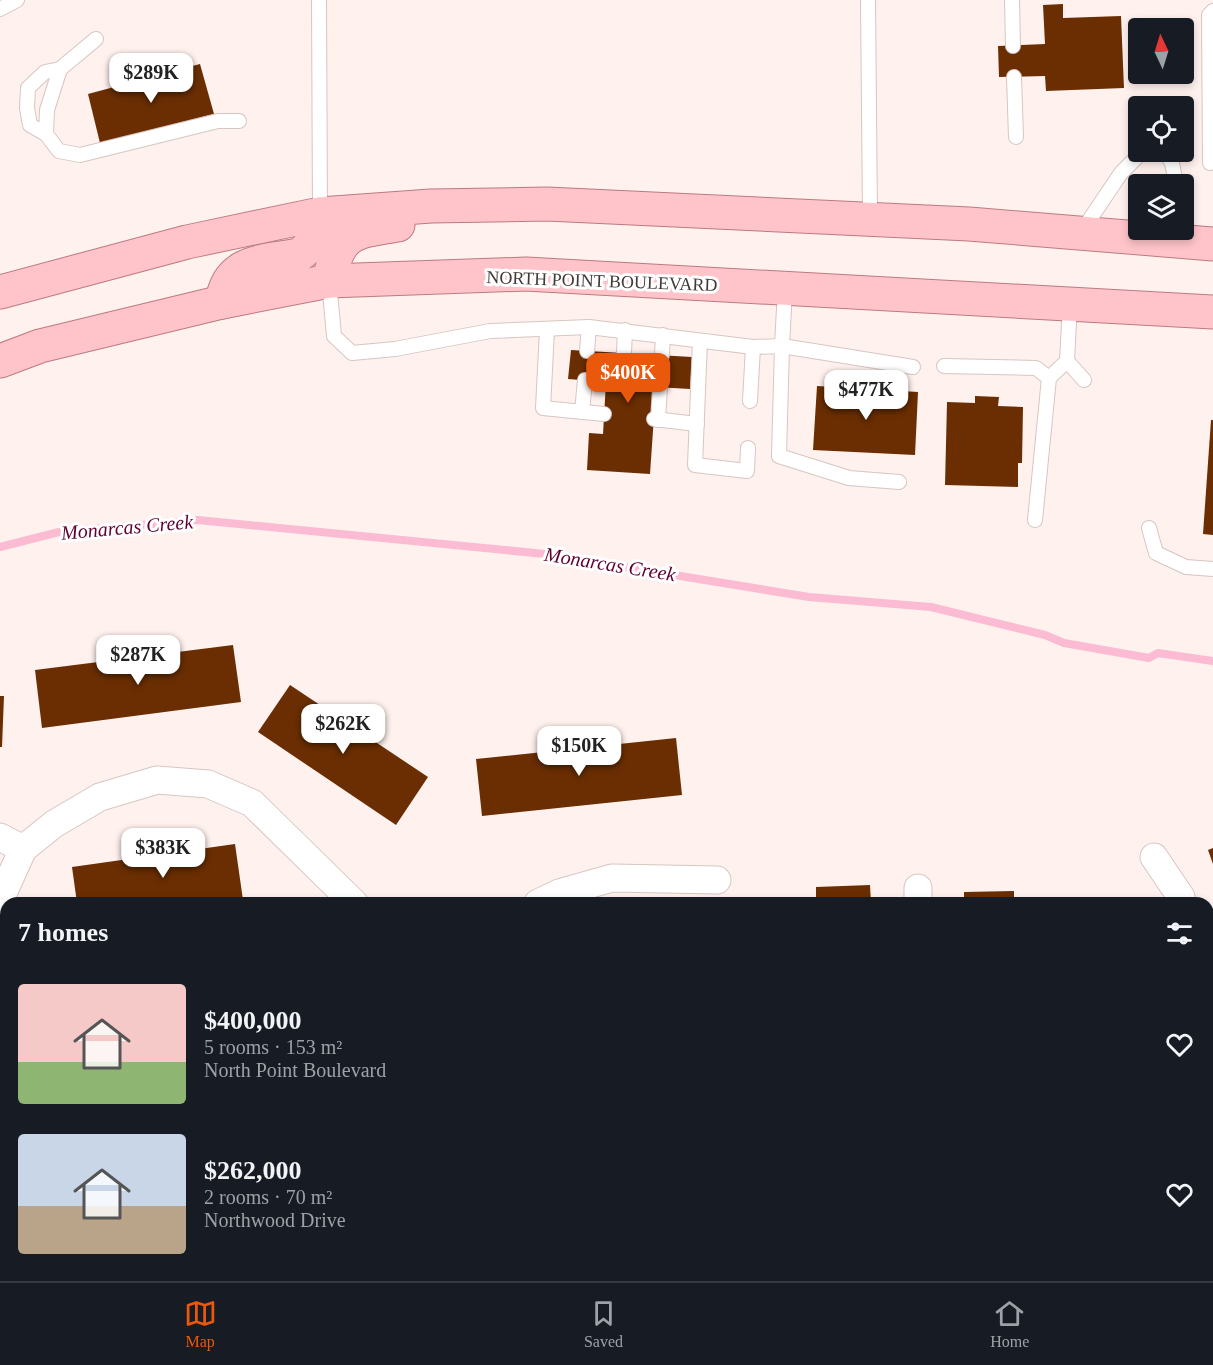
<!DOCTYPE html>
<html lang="en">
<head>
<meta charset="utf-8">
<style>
  body { margin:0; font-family:"Times New Roman",serif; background:#20242c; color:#f1f3f6; height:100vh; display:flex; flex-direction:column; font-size:22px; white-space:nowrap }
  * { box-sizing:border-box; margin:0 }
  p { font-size:20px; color:#9ea1a6 }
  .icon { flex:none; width:33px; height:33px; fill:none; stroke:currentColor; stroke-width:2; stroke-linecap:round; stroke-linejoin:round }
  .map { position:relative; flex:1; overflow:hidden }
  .side { position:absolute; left:0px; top:897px; width:1214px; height:384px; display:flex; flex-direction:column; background:#171b24; border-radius:18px 18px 0 0; box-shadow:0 3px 9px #0003 }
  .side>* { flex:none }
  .needle { width:39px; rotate:356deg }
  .tools { position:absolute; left:1128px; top:18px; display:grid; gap:12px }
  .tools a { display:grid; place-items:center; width:66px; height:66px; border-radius:6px; background:#171b24; box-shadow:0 3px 9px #0003; font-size:30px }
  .price { position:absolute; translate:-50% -51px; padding:0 14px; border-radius:12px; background:#fff; color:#222; font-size:20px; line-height:39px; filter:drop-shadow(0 2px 3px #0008) }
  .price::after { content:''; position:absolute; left:50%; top:36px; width:18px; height:14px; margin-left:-9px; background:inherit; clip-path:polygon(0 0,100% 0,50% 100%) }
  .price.active { background:#ea580c; color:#fff }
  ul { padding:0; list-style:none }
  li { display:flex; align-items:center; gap:18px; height:150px; padding:0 18px }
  li span { display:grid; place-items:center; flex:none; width:168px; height:120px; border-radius:6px; color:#555 }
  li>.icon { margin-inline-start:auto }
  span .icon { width:72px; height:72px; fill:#fffc; stroke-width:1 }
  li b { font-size:26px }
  h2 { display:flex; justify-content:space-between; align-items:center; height:72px; padding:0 18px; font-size:26px }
  .dock { display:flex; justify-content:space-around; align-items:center; height:84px; border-top:2px solid #363941; background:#171b24; font-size:16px; color:#9ea1a6 }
  .dock a { display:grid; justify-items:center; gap:3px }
  .dock .active { color:#ea580c }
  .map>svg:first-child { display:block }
</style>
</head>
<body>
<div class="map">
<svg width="1213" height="1281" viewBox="0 0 1213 1281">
  <rect width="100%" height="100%" fill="#fff1ee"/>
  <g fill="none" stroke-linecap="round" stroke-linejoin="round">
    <!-- stream -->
    <path stroke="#fbbbd3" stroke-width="8" d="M0,547l59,-15 139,-12 347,34 264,43 122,10 114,28 19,8 85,15 9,-5 55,8"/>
  </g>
  <!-- building -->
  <g fill="#6a2e02">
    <path d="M1063,4v14l58,-2 3,72 -78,3 -1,-15 -46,1 -1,-31 47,-2 -2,-39z"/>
    <path d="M200,64l14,50 -114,29 -12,-49z"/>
    <path d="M571,350l121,7 -2,32 -34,-2 -6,87 -63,-4 2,-37 14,1 3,-52 -38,-3z"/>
    <path d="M817,386l101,6 -3,63 -102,-5z"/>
    <path d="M975,396l24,1 -1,9 25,1 -1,56h-4v24l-73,-2 2,-83 28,1z"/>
    <path d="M1211,420h2v115l-10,-1z"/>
    <path d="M233,645l8,57 -199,26 -7,-58z"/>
    <path d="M290,685l138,92 -32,48 -138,-93z"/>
    <path d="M0,696h4l-2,51h-2z"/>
    <path d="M676,738l6,57 -200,21 -6,-57z"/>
    <path d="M235,844l8,56 -22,3h-144l-5,-36z"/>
    <path d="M1213,848v16l-5,-14z"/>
    <path d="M870,885l1,18h-55v-16z"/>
    <path d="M1014,891v12h-50v-11z"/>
    <path d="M1135,899v4h-19v-1z"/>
    <path d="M16,1275h59l-1,6h-60z"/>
    <rect x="393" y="1275" width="126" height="6"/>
    <path d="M654,1275h125l1,6h-126z"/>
    <path d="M843,1275h59l2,6h-58z"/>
    <rect x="1096" y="1275" width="55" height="6"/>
  </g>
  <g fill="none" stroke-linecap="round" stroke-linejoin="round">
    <!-- lane casing -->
    <g stroke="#d7c6c2" stroke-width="16">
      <g id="lane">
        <path d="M319,0l1,214"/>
        <path d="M868,0l2,219"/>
        <path d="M1012,0l1,46"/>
        <path d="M0,9l17,-9"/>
        <path d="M96,39l-36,30 -13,41 -1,24 13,17 21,4 138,-34h21"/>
        <path d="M1014,77l2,60"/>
        <path d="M46,134l-16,-9 -3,-17 1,-20 17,-16 15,-3"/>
        <path d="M1165,152l7,11 4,21"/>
        <path d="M1210,163l-1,-148 4,-4"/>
        <path d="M1082,231l39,-58 21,-21"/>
        <path d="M329,281l5,55 18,17 43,-4 95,-18 99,-4 164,20 29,-1 3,-57"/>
        <path d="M1070,304l-3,57 17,19"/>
        <path d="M547,330l-4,78 61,6"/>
        <path d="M700,341l-5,124 52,6 1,-23"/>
        <path d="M587,351l2,-24"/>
        <path d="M624,353l1,-23"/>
        <path d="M662,355l1,-20"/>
        <path d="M944,366l92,2 13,10"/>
        <path d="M750,401l3,-54"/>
        <path d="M582,412l3,-32"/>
        <path d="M654,419l43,5"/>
        <path d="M658,420l2,-33"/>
        <path d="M899,482l-50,-4 -70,-22 3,-110 131,21"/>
        <path d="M1035,520l14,-142 18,-17"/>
        <path d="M1149,528l7,25 30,14 27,2"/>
        <path d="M202,1275l4,6"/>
      </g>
    </g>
    <!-- street casing -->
    <g stroke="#d7c6c2" stroke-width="29">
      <g id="street">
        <path d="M0,837l23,12"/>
        <path d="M1154,857l27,40 1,6"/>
        <path d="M0,900l23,-51 31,-25 46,-27 57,-17 51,4 44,19 102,100"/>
        <path d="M538,903l21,-10 53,-15 105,2"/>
        <path d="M918,903v-15"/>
        <path d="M0,1091l6,12"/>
        <path d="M951,1275l6,6"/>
        <path d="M134,1281l2,-6"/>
        <path d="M1191,1281v-6"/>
      </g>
    </g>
    <!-- primary casing -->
    <g stroke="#bc7a80" stroke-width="35">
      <g id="primary">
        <path d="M329,281c10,-49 24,-49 69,-56"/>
        <path d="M0,292l187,-50 133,-28 111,-8 116,-2 422,20 244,20"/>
        <path d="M222,302c6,-43 41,-40 77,-47 15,-10 18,-23 21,-41"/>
        <path d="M0,361l40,-15 182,-44 107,-21 197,-7 687,38"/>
      </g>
    </g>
    <!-- lane -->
    <use href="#lane" stroke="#fff" stroke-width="14"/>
    <!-- street -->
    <use href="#street" stroke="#fff" stroke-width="27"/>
    <!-- primary -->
    <use href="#primary" stroke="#ffc4ca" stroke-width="33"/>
  </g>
  <g text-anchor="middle" stroke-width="6" stroke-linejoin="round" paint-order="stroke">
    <!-- street labels -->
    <g font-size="18" fill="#413a39" stroke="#fff">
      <text transform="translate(602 281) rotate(2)" y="6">NORTH POINT BOULEVARD</text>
    </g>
    <!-- water labels -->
    <g font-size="20" font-style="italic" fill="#5d0033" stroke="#fff">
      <text transform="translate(127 527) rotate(-5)" y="7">Monarcas Creek</text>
      <text transform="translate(610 564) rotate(9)" y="7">Monarcas Creek</text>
    </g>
  </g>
</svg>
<div class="tools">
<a><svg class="needle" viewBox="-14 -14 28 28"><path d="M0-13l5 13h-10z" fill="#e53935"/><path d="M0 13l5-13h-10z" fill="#9ea1a6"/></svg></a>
<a><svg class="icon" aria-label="locate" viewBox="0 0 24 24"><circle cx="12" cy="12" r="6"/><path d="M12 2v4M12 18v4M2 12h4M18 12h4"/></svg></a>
<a><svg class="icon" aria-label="layers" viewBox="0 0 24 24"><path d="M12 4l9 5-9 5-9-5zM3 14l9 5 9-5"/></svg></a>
</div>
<b class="price" style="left:151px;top:104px">$289K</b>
<b class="price active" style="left:628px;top:404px">$400K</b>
<b class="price" style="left:866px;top:421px">$477K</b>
<b class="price" style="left:138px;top:686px">$287K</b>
<b class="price" style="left:343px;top:755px">$262K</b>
<b class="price" style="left:579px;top:777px">$150K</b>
<b class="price" style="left:163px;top:879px">$383K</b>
<section class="side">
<h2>7 homes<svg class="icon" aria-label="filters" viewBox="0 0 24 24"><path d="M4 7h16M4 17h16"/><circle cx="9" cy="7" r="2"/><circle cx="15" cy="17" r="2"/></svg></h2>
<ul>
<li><span style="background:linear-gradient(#f6c9c9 65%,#8fb573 0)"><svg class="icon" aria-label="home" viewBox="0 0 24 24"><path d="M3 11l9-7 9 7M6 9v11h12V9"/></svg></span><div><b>$400,000</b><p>5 rooms · 153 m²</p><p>North Point Boulevard</p></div><svg class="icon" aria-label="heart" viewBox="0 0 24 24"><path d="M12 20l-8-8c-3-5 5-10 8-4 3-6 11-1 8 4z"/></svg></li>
<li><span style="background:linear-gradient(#c9d6e8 60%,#b9a48a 0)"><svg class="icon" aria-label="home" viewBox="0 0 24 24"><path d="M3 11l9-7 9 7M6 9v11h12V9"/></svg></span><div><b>$262,000</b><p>2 rooms · 70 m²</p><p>Northwood Drive</p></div><svg class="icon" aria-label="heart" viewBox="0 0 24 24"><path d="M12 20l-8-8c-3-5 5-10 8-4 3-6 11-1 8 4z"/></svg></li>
</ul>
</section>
</div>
<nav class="dock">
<a class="active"><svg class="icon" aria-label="map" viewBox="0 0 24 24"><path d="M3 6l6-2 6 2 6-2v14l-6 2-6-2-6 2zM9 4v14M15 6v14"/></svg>Map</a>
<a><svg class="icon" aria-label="saved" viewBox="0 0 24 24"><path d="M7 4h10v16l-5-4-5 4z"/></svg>Saved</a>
<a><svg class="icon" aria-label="home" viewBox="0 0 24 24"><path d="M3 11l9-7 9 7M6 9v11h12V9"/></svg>Home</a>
</nav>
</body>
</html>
